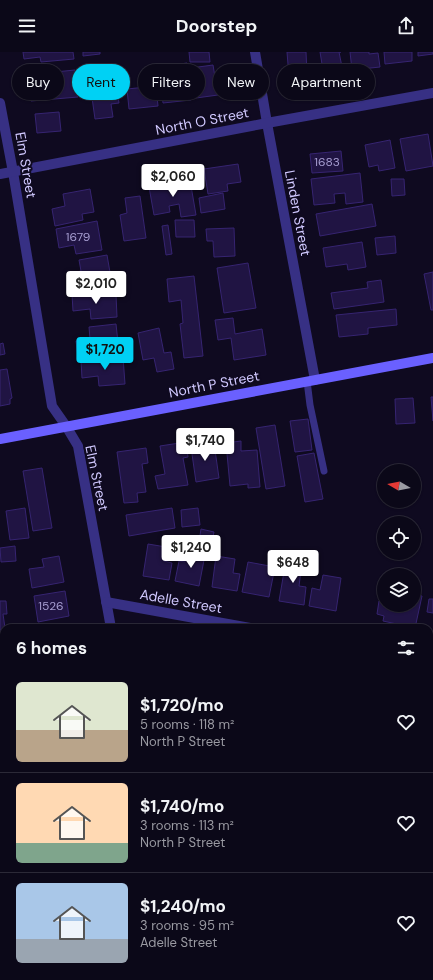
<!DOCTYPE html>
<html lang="en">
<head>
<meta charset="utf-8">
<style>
  body { margin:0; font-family:"DM Sans",sans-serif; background:#141121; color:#f1f3f6; height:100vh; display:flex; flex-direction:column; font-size:15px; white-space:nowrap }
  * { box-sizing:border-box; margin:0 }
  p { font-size:13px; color:#9a9aa2 }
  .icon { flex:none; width:22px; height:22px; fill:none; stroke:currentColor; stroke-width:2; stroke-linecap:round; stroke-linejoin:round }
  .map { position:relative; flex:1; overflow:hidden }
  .side { position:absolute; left:0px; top:572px; width:433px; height:356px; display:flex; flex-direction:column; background:#0b0818; border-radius:12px 12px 0 0; box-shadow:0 1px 3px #0004,0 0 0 1px #2b2937 }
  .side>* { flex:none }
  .hud { position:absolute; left:12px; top:12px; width:409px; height:36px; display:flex; gap:8px }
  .needle { width:26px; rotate:280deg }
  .controls { position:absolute; left:377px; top:412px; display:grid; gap:8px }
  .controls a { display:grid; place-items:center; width:44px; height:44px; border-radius:50%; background:#0b0818; box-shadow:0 1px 3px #0004,0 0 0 1px #2b2937; font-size:20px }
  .price { position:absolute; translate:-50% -34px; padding:0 9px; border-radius:4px; background:#fff; color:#222; font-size:13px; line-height:26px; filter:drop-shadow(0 1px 2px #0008) }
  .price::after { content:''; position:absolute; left:50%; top:24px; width:12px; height:9px; margin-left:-6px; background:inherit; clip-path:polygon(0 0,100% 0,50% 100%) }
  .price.selected { background:#00d1f4; color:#111 }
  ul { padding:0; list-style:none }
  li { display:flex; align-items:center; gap:12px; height:100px; padding:0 16px }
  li+li { border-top:1px solid #2b2937 }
  li span { display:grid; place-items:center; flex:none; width:112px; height:80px; border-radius:6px; color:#555 }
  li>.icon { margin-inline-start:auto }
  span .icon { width:48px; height:48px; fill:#fffc; stroke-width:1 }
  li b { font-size:17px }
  h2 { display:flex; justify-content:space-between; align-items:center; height:48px; padding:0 16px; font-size:17px }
  .pill { padding:0 14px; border-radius:18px; background:#0b0818; box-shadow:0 1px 3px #0004,0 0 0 1px #2b2937; font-size:14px; line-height:36px }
  .pill.selected { background:#00d1f4; color:#111 }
  header { display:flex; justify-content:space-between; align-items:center; height:52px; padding:0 16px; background:#0b0818; font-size:18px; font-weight:700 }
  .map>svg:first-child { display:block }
</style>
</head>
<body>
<header><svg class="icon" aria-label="menu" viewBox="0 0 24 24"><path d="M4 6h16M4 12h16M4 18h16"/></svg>Doorstep<svg class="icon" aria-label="share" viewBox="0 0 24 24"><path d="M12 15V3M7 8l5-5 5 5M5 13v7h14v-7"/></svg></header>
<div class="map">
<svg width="433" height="928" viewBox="0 0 433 928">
  <rect width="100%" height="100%" fill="#0f0a20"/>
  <!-- building -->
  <g fill="#201443" stroke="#362471">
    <path d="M23,0h50l1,7 -33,3 -1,-5 -16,2z"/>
    <path d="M83,0h17v2l-17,2z"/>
    <path d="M189,0h20l1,10h-20z"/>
    <path d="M287,0h19l1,23 -18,2z"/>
    <path d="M320,0h21h-2l4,20 -19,4z"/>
    <path d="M350,0h19v2l9,-1 2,14 -28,3z"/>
    <path d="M384,0h28v9l-27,3z"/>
    <path d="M418,0h15v2l-15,2z"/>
    <path d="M187,11l4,37 -28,3 -2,-20 14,-1 -2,-17z"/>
    <path d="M113,13l6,38 -8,1 2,13 -18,2 -7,-50z"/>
    <path d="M213,13l5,30 -22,3 -5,-30z"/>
    <path d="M75,18l3,27 -47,4 -2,-19 27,-2 -1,-8z"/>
    <path d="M156,34l2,20 -29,3 -2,-20z"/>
    <path d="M59,60l2,19 -24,2 -2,-19z"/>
    <path d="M428,82l5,32 -27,5 -6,-32z"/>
    <path d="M390,88l5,28 -16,3 -1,-6 -9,2 -4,-22z"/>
    <path d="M341,99l2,20 -31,2 -2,-19z"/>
    <path d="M238,112l3,18 -14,2 1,7 -20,3 -4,-25z"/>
    <path d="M360,121l3,29 -17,2 -1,-11 -11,1 1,9 -21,2 -3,-26z"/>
    <path d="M391,127h13l1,16 -13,1z"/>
    <path d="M190,128l6,35 -15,2 -2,-13 -10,2 1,6 -16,3 -5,-28z"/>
    <path d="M90,137l4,23 -12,2 1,6 -28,6 -3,-17 13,-3 -2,-12z"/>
    <path d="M223,141l2,16 -24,4 -2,-15z"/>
    <path d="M140,144l6,42 -22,3 -4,-26 7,-2 -2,-15z"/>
    <path d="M372,152l4,22 -56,10 -4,-22z"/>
    <path d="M175,168h19l1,17h-19z"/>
    <path d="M97,169l5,29 -26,4 -2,-9 -15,3 -3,-19z"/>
    <path d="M168,173l4,29 -6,1 -4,-29z"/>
    <path d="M234,176l1,28 -21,1 -1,-16h-6l-1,-12z"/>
    <path d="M395,184l1,17 -19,2 -2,-17z"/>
    <path d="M362,190l4,25 -18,3 -1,-6 -21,3 -3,-19z"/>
    <path d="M107,203l5,29 -42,7 -2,-17 13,-3 -2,-11z"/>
    <path d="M248,211l8,45 -32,5 -7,-45z"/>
    <path d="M433,220v38h-2l-7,-36z"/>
    <path d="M194,224l9,80 -19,2 -4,-34 3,-1 -2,-23 -12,2 -2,-23z"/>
    <path d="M381,228l3,22 -50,7 -3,-16 37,-5 -1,-6z"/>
    <path d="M94,241v4l22,-2 1,22 -26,2 -1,-10 -17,2 -1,-17z"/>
    <path d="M396,257l1,16 -29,3v6l-29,3 -3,-22z"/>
    <path d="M233,266l2,16 27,-5 4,26 -32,5 -3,-22 -13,2 -3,-20z"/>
    <path d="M116,272l3,28 -41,5 -2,-16 14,-2 -1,-12z"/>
    <path d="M159,276l5,25 7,-1 3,17 -17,3 -3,-14 -11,2 -5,-27z"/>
    <path d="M3,291l2,11 -5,1v-11z"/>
    <path d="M123,305l2,27 -26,2 -1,-10 -16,2 -1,-18z"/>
    <path d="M7,317l5,29 -2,1v5l-10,2v-36z"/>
    <path d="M431,345h2v24z"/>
    <path d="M413,346l2,25 -19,1 -1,-25z"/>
    <path d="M308,367l4,31 -17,2 -5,-31z"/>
    <path d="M275,373l10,61 -19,3 -10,-61z"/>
    <path d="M241,389v10l16,-1 3,37 -12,1v-4l-18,2 -4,-43z"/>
    <path d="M186,390l2,15 -5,1 5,27 -30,4 -3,-13 10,-2 -5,-28z"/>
    <path d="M214,391l5,35 -23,4 -5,-35z"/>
    <path d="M146,396l2,15 -6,1 4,28 -9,1 1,9 -14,1 -7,-51z"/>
    <path d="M314,401l9,46 -18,3 -8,-46z"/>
    <path d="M42,416l10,60 -19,3 -10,-60z"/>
    <path d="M25,456l4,30 -19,2 -4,-29z"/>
    <path d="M172,456l3,20 -46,8 -3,-21z"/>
    <path d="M198,456l2,17 -18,2 -1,-17z"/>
    <path d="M201,477l13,3 -3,13 -12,-3z"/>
    <path d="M148,492l18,3 -2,14 8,2 -3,17 -26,-4z"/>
    <path d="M15,494l1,15 -15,1 -1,-14z"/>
    <path d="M187,499l18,4 -6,31 -24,-5 4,-20 6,1z"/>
    <path d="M59,504l5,26 -32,6 -3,-19 15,-2 -2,-8z"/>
    <path d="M216,504l19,3 -2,14 7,1 -3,17 -25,-4z"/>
    <path d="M286,508l16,3 -3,23 7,1 -2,18 -25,-4z"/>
    <path d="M248,510l27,5 -6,30 -27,-5z"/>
    <path d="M323,523l18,3 -5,33 -27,-5 3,-18 8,2z"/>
    <path d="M65,539l4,25 -31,6 -4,-26z"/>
    <path d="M414,542l8,2 -7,32 -32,-7 1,-5 -7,-2 2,-13 5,1v3l21,1v-1h9z"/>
    <path d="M429,547h4v14l-6,-1z"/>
    <path d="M0,549h6l1,13h-4l2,14 -1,2h-4z"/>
    <path d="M72,572l1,4h-33v-2z"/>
    <path d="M4,619v34h-4v-33z"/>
    <path d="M429,652l4,1v41l-4,-1z"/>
    <path d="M429,738h4v32l-4,-1z"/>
    <path d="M429,848h4v29l-4,-1z"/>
    <path d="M2,921l2,1v2h12l16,4h-31z"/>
    <path d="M241,924h14l-1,4h-14z"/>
    <path d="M275,924h19l11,2 -1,2h-22l-7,-1z"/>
    <path d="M310,924h20l-1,4h-19z"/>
    <path d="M344,924h29l-1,4h-29z"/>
    <path d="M378,924h30l-1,4h-29z"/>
  </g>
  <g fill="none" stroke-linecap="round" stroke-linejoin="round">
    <!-- lane -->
    <path stroke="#373084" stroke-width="7" d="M307,329l3,24 14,66"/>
    <!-- street -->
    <g stroke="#373084" stroke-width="10">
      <path d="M255,0l12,71 48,257"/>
      <path d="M0,51l13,69 39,234 14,20 12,20 33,182"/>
      <path d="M0,122l267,-51 166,-30"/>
      <path d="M106,550l144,26"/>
      <path d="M429,608l4,1"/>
      <path d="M429,807h4"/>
      <path d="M73,928l1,-4"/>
    </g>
    <!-- secondary -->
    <path stroke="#6a60ff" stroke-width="10" d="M0,387l433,-81"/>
  </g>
  <g text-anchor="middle" stroke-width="4" stroke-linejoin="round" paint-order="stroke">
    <!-- number labels -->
    <g font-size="12" fill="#a59cd0">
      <text x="327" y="114">1683</text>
      <text x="78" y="189">1679</text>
      <text x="51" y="558">1526</text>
    </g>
    <!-- street labels -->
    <g font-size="14" fill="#d1c9ff" stroke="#0f0a20">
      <text transform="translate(202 69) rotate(-11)" y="5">North O Street</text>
      <text transform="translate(26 113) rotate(80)" y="5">Elm Street</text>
      <text transform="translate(298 161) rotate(79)" y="5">Linden Street</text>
      <text transform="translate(214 332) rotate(-11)" y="5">North P Street</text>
      <text transform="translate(97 426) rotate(78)" y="5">Elm Street</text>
      <text transform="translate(181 549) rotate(10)" y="5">Adelle Street</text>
    </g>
  </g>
</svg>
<div class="controls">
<a><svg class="needle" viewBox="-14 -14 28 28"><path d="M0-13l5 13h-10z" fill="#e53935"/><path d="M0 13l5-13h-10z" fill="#9a9aa2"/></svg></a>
<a><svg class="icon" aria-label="locate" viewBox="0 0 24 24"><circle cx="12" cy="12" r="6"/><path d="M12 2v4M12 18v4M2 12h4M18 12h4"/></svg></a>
<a><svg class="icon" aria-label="layers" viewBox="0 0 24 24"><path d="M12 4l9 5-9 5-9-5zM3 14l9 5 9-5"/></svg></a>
</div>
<b class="price" style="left:173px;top:146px">$2,060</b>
<b class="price" style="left:96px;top:253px">$2,010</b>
<b class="price selected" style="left:105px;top:319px">$1,720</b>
<b class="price" style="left:205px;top:410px">$1,740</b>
<b class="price" style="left:191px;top:517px">$1,240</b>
<b class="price" style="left:293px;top:532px">$648</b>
<div class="hud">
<a class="pill">Buy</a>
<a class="pill selected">Rent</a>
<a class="pill">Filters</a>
<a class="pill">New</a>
<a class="pill">Apartment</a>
</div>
<section class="side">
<h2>6 homes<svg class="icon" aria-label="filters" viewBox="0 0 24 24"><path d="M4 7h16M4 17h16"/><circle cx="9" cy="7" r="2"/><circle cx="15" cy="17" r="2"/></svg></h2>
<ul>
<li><span style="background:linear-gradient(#dfe7d0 60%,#b9a48a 0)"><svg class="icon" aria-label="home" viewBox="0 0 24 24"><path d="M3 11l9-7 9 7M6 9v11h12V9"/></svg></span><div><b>$1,720/mo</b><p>5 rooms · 118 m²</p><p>North P Street</p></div><svg class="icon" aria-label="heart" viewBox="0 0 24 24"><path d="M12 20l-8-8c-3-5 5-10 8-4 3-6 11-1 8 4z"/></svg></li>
<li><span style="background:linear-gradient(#ffd9b3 75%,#7fa58c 0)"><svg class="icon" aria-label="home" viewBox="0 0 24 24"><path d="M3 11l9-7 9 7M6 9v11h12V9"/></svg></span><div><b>$1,740/mo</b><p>3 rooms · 113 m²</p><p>North P Street</p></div><svg class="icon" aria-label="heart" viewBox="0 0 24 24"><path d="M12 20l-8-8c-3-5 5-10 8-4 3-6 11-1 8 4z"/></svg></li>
<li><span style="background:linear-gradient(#a9c7e8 70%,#9aa5b1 0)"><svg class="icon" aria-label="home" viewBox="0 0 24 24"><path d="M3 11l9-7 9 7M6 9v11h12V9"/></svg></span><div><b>$1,240/mo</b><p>3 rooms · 95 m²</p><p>Adelle Street</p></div><svg class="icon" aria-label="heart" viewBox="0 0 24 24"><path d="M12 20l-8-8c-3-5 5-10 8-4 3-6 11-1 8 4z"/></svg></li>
</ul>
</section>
</div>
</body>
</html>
